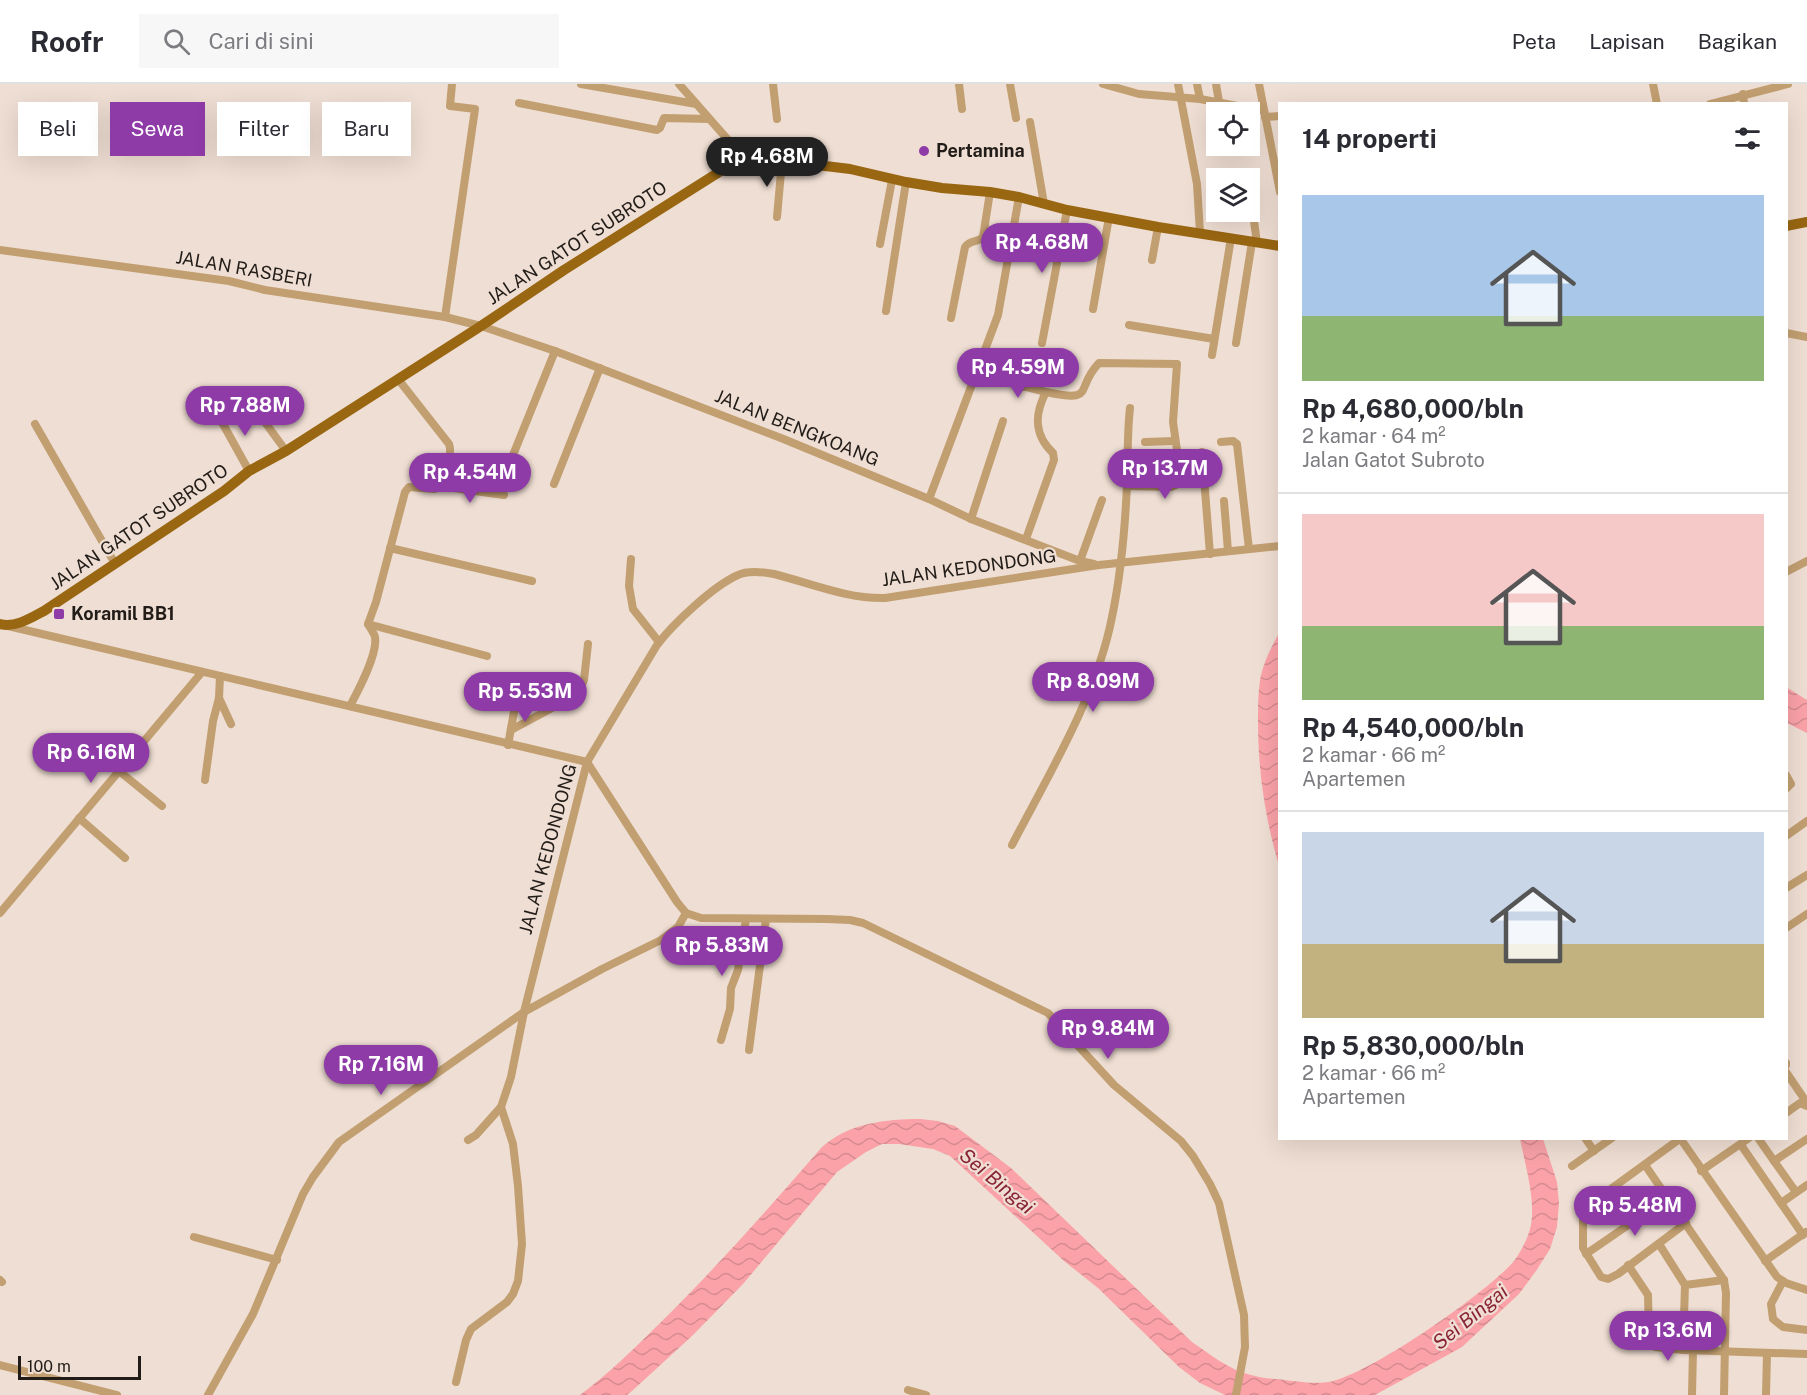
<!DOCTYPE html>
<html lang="id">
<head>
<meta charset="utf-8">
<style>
  body { margin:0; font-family:"Public Sans",sans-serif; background:#f7f7f7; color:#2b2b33; height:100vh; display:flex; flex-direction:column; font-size:22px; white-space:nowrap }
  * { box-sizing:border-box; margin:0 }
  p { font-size:20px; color:#7c7c81 }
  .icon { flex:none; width:33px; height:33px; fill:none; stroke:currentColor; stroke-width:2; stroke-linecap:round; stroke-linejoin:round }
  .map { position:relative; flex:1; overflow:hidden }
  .side { position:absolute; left:1278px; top:18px; width:510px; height:1038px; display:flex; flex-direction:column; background:#fff; border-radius:0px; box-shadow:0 6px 24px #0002 }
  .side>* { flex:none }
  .banner { position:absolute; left:18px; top:18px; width:570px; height:54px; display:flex; gap:12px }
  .fabs { position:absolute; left:1206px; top:18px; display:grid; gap:12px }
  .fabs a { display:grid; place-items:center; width:54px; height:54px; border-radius:0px; background:#fff; box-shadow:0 6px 24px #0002; font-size:30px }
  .scale { position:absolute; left:18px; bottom:15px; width:123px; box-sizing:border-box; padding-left:6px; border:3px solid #221c18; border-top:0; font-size:16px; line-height:21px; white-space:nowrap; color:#221c18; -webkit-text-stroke:4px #efded3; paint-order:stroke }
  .price { position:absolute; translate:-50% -51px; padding:0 14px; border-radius:21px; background:#8e3aa7; color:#fff; font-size:20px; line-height:39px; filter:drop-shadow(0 2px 3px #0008) }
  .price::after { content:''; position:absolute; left:50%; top:36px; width:18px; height:14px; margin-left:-9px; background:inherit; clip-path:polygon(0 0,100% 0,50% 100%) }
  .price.selected { background:#222; color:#fff }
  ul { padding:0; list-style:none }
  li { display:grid; align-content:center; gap:12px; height:318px; padding:0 24px }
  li+li { border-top:2px solid #e1e1e2 }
  li span { display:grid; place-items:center; height:186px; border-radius:0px; color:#555 }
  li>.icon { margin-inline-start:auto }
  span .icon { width:108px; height:108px; fill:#fffc; stroke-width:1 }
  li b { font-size:26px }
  h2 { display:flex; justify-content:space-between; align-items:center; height:72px; padding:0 24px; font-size:26px }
  .pill { padding:0 21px; border-radius:0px; background:#fff; box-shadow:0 6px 24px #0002; font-size:21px; line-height:54px }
  .pill.selected { background:#8e3aa7; color:#fff }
  header { display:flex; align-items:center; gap:36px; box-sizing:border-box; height:84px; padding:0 30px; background:#fff; border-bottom:2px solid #e1e1e2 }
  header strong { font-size:28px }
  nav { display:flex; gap:33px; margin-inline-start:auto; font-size:21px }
  .search { width:420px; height:54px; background:#f7f7f7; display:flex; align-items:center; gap:15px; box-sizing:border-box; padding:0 21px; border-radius:0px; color:#7c7c81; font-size:22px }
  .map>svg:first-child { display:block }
</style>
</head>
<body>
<header>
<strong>Roofr</strong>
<div class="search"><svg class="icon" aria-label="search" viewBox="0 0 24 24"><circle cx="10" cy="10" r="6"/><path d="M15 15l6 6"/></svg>Cari di sini</div>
<nav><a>Peta</a><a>Lapisan</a><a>Bagikan</a></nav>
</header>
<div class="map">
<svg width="1807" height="1311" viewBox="0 0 1807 1311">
  <defs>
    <pattern id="water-waves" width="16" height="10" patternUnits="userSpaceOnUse" patternTransform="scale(1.5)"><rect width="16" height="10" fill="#faa2a8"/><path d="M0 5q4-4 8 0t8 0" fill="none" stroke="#d68b90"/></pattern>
  </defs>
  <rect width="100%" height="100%" fill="#efded3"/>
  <!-- water -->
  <g fill="url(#water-waves)">
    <path d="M1279,549v233c-14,-48 -21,-94 -21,-145 0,-16 0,-31 3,-46 4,-16 11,-29 18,-42z"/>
    <path d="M1786,603l21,13v33l-20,-10z"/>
    <path d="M920,1035l18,2 17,5 56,42 181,174c18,12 37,28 59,33 13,4 27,4 41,6 12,1 24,3 36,1 38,-5 160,-90 186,-121 7,-9 13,-21 16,-32 7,-25 -5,-65 -10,-90h23l14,43 2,21 -2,24 -7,22 -14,22 -17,23 -57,53 -87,48h-150l-25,-12 -21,-16 -81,-79 -34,-27 -114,-105 -17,-7 -34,-5h-17l-16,8 -29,20 -94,112 -51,52 -60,55 -5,4h-47c28,-21 53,-45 78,-70 58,-57 111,-117 164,-178 27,-24 64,-28 98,-28z"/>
  </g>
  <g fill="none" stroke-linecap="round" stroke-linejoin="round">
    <!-- minor -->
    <g stroke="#c29f71" stroke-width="8">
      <path d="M581,0l115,20"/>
      <path d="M679,0l64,73"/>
      <path d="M773,0l4,35"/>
      <path d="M959,0l3,25"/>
      <path d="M1010,0l6,34"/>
      <path d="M1103,0l36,10 61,5 64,12"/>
      <path d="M1178,0l19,100 3,49"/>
      <path d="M1197,0l3,15"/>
      <path d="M1216,0l3,18"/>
      <path d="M1259,0l21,108"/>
      <path d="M1653,0l4,20"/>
      <path d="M1743,10l1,10"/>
      <path d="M519,19l138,27 3,-2 4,-10 45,1"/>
      <path d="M1710,20l78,-20"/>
      <path d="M1265,33l15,-1"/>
      <path d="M1030,38l14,82"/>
      <path d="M1250,108l7,51"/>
      <path d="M777,133l5,-56"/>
      <path d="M880,160l12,-64"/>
      <path d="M0,166l229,31 36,9 180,27 36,9 74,25 226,87 148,61 42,20 109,42 14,3"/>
      <path d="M1152,176l6,-33"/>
      <path d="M1093,225l16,-92"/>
      <path d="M886,227l20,-129"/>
      <path d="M445,233l30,-208 -25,-3 2,-22"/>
      <path d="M951,234l14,-71c5,-8 13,-4 18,-10l7,-45"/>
      <path d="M1129,241l85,14"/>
      <path d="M1786,249l21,4"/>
      <path d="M1042,259l25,-133"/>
      <path d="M1236,259l16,-101"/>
      <path d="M1212,271l19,-117"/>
      <path d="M998,296l48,12"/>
      <path d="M1023,303l6,-29"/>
      <path d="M251,319l35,48"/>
      <path d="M218,331l31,56"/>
      <path d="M35,340l79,138"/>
      <path d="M1145,358l29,-1"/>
      <path d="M1221,358l12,-1 4,3 12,105"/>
      <path d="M1202,368l8,102"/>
      <path d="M509,381l46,-114"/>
      <path d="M554,400l46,-116"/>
      <path d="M439,402l65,9"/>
      <path d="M1127,402l44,1 5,-2 5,-11"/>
      <path d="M929,415l69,-184 21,-118"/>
      <path d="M1224,417l4,50"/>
      <path d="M971,435l32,-98"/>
      <path d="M1026,455l28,-79 -1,-7c-19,-18 -19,-38 -7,-61 51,11 28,-3 53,-29l78,1 -4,58 7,49 3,5 12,2 10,-2"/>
      <path d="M390,464l142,33"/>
      <path d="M631,475l-2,27 4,23 26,33"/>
      <path d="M1080,477l22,-61"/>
      <path d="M1786,488l21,-11"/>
      <path d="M368,540l119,32"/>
      <path d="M8,542l579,136 90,140 9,11 15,5 126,1 23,1 13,3 185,90 66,72 67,56 12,15 17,28 9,19 25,112 1,32 -9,48"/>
      <path d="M219,614l12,26"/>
      <path d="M350,622c8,-15 28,-52 25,-69 -1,-4 -5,-9 -7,-13l8,-22 29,-110 4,-5 26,2c9,-8 18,-35 14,-45l-51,-65"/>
      <path d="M511,646l67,-36 6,-14 4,-36"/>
      <path d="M508,661l7,-39 10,-13"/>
      <path d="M119,687l43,35"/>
      <path d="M1786,691l5,9 -5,5"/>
      <path d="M205,696l8,-59 6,-23 1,-22"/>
      <path d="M79,734l46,40"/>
      <path d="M1786,752l21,-15"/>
      <path d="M1012,761c37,-71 85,-150 100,-228 9,-43 13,-88 15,-132 1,-26 0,-51 3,-77"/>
      <path d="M1786,804l21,-13"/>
      <path d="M0,829l202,-241"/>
      <path d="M1786,844l21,-14"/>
      <path d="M721,956l9,-31 1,-21 7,-18 8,-51"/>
      <path d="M749,966l17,-131"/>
      <path d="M1786,979v2"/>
      <path d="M1786,988l21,31"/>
      <path d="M1786,1029l14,-10 7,3"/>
      <path d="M1585,1054l9,13"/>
      <path d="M1680,1054l97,139 9,6 21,7"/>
      <path d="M1681,1054l-95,69 -3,8v33l18,29 7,2 10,-5 68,-51"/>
      <path d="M1758,1054l16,23 33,-22"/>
      <path d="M468,1056l8,-5 25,-28"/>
      <path d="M1741,1061l62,90"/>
      <path d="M1774,1077l22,31"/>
      <path d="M1645,1081l79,115 2,13 -2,102"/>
      <path d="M1572,1082l40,-28"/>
      <path d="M1701,1087l48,-33"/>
      <path d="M1781,1119l26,-18"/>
      <path d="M194,1153l83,23"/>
      <path d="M1659,1160l26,41"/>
      <path d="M1586,1170l83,-57"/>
      <path d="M1765,1177l41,-29"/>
      <path d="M1628,1181l20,30 1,42 6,10 28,3 2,-65 39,-5"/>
      <path d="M0,1196l2,2"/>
      <path d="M1783,1197l-12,23 2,15 10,8 24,3"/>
      <path d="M1683,1266l124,4"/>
      <path d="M0,1281l117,30"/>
      <path d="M456,1298l10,-42 5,-11 36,-27 6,-8 5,-13 4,-37 -4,-58 -5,-42 -12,-37 10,-30 13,-65 63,-250 70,-117c16,-21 56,-59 81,-70 10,-5 25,-3 36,-1 36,9 73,25 111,24l214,-33 181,-19"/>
      <path d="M908,1306l18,5"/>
      <path d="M208,1311l45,-81 50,-120 10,-17 26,-35 185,-130 78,-43 59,-29 17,-13 8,-14"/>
      <path d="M1692,1311l1,-45"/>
      <path d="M1766,1311l1,-42"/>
    </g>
    <!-- major -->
    <g stroke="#996712" stroke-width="10">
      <path d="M1786,142l21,-4"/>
      <path d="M0,540c15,4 31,-6 44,-13l180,-120 25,-20 37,-20 195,-125 83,-56 179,-113 16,-1 25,5 66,8 56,13 36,6 48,4 29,5 48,13 91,17 122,19"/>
    </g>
  </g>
  <!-- markers -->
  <g fill="#8e3aa7" stroke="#efded3" stroke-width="2">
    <circle cx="924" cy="67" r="6"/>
    <rect x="53" y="524" width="12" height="12" rx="3"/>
  </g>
  <g text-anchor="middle" stroke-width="4.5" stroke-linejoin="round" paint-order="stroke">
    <!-- poi labels -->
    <g font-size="18" font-weight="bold" fill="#221c18" stroke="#efded3" text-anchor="start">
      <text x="936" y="73">Pertamina</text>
      <text x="71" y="536">Koramil BB1</text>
    </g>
    <!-- street labels -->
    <g font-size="18" fill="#221c18" stroke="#efded3">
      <text transform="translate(577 159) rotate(-33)" y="6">JALAN GATOT SUBROTO</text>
      <text transform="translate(244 185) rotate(10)" y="6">JALAN RASBERI</text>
      <text transform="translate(797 344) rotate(22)" y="6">JALAN BENGKOANG</text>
      <text transform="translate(139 443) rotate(-34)" y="6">JALAN GATOT SUBROTO</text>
      <text transform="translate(969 484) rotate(-8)" y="6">JALAN KEDONDONG</text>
      <text transform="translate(548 765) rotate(-75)" y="6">JALAN KEDONDONG</text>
    </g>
    <!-- water labels -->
    <g font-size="20" font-style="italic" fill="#882435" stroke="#efded3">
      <text transform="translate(997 1097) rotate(40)" y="7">Sei Bingai</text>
      <text transform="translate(1470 1233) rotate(-39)" y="7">Sei Bingai</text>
    </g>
  </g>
</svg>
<div class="fabs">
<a><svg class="icon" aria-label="locate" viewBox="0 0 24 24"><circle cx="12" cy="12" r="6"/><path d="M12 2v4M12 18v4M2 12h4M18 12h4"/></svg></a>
<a><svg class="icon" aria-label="layers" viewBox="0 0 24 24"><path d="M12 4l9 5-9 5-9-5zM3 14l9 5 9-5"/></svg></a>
</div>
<div class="scale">100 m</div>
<b class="price selected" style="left:767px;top:104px">Rp 4.68M</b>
<b class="price" style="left:1042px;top:190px">Rp 4.68M</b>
<b class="price" style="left:1018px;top:315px">Rp 4.59M</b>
<b class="price" style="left:245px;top:353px">Rp 7.88M</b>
<b class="price" style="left:1165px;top:416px">Rp 13.7M</b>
<b class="price" style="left:470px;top:420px">Rp 4.54M</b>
<b class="price" style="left:1093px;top:629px">Rp 8.09M</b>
<b class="price" style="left:525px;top:639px">Rp 5.53M</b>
<b class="price" style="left:91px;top:700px">Rp 6.16M</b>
<b class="price" style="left:722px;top:893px">Rp 5.83M</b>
<b class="price" style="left:1108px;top:976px">Rp 9.84M</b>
<b class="price" style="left:381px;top:1012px">Rp 7.16M</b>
<b class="price" style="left:1635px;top:1153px">Rp 5.48M</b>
<b class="price" style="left:1668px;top:1278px">Rp 13.6M</b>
<div class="banner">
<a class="pill">Beli</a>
<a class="pill selected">Sewa</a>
<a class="pill">Filter</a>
<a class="pill">Baru</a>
</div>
<section class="side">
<h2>14 properti<svg class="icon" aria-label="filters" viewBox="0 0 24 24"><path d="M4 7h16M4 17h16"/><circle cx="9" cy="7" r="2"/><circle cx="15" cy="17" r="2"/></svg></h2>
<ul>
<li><span style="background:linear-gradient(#a9c7e8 65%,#8fb573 0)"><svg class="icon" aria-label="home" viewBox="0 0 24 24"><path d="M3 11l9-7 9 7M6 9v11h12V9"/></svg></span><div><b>Rp 4,680,000/bln</b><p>2 kamar · 64 m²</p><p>Jalan Gatot Subroto</p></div></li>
<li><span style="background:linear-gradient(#f6c9c9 60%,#8fb573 0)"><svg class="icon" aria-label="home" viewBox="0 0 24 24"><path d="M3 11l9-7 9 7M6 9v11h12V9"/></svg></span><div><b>Rp 4,540,000/bln</b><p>2 kamar · 66 m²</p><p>Apartemen</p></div></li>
<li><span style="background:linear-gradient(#c9d6e8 60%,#c2b280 0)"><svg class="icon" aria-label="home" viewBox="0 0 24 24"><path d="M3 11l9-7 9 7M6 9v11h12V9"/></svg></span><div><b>Rp 5,830,000/bln</b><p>2 kamar · 66 m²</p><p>Apartemen</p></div></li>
</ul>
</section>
</div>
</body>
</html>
